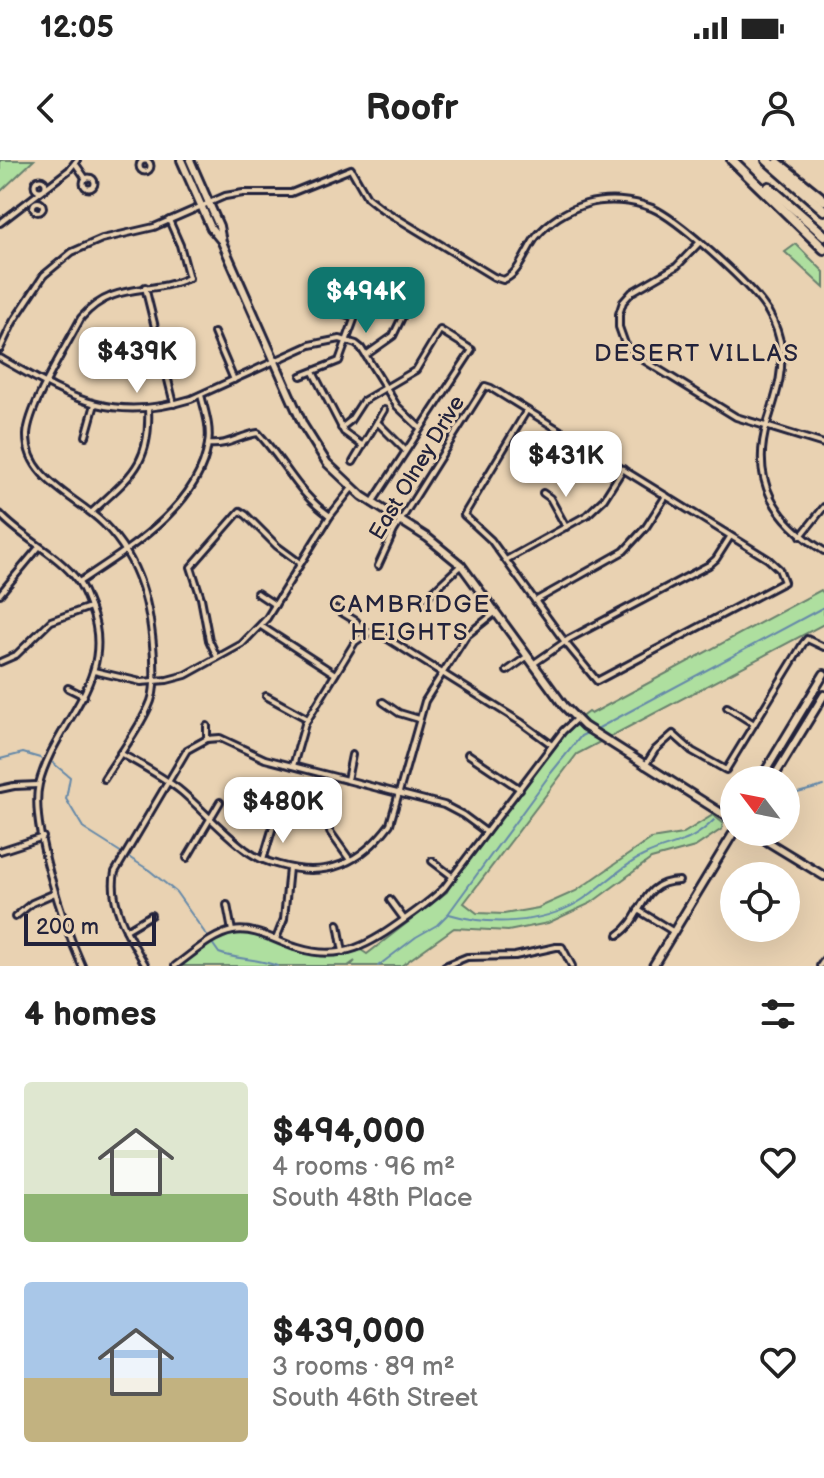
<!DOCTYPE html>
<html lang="en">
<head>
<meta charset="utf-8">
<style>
  body { margin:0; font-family:"Balsamiq Sans",sans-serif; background:#f2f2f2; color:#222; height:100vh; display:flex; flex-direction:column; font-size:30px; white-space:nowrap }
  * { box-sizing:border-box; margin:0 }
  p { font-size:26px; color:#767676 }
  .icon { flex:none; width:44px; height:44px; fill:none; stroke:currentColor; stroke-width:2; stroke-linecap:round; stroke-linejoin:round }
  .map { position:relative; height:806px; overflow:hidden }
  .sheet { display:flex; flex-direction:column; background:#fff; flex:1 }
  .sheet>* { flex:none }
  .needle { width:52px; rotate:302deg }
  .buttons { position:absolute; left:720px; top:606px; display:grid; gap:16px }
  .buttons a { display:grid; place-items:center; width:80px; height:80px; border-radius:50%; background:#fff; box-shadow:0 8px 32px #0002; font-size:40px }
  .scale { position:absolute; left:24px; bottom:20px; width:132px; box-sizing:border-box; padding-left:8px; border:4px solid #22223b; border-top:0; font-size:22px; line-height:28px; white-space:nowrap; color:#22223b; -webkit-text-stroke:6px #e9d2b2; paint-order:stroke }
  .price { position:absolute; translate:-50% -68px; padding:0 18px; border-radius:16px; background:#fff; color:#222; font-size:26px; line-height:52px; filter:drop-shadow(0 2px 4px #0008) }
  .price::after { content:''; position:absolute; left:50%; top:48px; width:24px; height:18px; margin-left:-12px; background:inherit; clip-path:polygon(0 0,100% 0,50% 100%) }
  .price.on { background:#0f766e; color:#fff }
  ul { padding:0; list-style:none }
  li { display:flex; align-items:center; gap:24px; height:200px; padding:0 24px }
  li span { display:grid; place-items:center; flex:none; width:224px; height:160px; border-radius:8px; color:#555 }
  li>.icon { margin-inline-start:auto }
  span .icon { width:96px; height:96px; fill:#fffc; stroke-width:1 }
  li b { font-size:34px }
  h2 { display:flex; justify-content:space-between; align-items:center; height:96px; padding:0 24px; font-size:34px }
  .status { display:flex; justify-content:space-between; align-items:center; height:56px; padding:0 40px; background:#fff; direction:ltr }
  .status svg { height:22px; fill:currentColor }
  header { display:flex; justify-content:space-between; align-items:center; height:104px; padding:0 24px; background:#fff; font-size:36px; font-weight:600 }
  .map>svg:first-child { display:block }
</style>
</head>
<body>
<div class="status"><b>12:05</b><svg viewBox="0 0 49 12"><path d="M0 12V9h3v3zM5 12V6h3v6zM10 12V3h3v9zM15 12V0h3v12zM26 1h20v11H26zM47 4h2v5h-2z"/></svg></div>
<header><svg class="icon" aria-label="back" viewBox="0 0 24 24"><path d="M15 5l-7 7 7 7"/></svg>Roofr<svg class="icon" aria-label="person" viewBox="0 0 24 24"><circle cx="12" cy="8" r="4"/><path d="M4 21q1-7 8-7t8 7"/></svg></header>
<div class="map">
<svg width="824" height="806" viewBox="0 0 824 806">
  <rect width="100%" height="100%" fill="#e9d2b2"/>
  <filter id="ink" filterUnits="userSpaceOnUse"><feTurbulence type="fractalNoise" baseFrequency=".0125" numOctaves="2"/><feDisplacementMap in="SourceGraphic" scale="16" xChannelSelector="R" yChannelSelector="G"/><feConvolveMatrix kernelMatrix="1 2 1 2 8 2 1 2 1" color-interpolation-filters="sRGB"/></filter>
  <g filter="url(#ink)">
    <!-- green -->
    <g fill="#aedf9f" stroke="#68806d" stroke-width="2">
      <path d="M0,0h34l-34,32z"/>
      <path d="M796,84l28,28v16l-39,-36z"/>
      <path d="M821,430l3,4v30l-247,130 -113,149 13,10 27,1 34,-6 38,-17 75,-52 31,-5 31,-19 10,8 -1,6 -27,18 -44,12 -60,44 -43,20 -40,8 -54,-3 -53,38h-51l5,-5 -7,5h-168c16,-10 35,-29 54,-32 19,-3 36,7 54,13 24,10 48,11 73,3l6,4 80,-62 6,-15 110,-146 25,-19 3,2z"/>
    </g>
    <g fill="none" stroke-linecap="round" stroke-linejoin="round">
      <!-- stream -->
      <g stroke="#6589a9" stroke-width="2">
        <path d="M595,570l229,-123"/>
        <path d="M0,599l23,-6 17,5"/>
        <path d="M53,603l17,14 -4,22 18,30 65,41 27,22 43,61c18,7 39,5 58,13"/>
        <path d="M786,636l38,-10"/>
        <path d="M449,754c40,12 91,10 128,-11 23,-13 42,-36 66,-47 31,-15 44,-9 71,-36"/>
        <path d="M378,806l38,-29 21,-12 11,-11 103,-141 30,-37 8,-4"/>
      </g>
      <!-- minor casing -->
      <g stroke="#22223b" stroke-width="10">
        <g id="minor">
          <circle cx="145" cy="6" r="5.5"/>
          <path d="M75,3l11,16"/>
          <circle cx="89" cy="23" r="5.5"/>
          <circle cx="40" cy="25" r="5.5"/>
          <circle cx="38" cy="47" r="5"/>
          <path d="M0,63l69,-53 8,-10"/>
          <path d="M699,83l-22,23 -45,26 -9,10 -4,12v13l6,17 12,12 99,61 88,27"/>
          <path d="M145,127l29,117"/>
          <path d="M332,151l22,7"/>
          <path d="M214,173l20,47"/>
          <path d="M0,189l13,-27 31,-47 28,-23 30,-13 52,-12 71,-31 18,-3h48l60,-24 16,28 15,12 112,68 9,3c16,-5 23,-30 33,-43 12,-15 31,-27 50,-33 21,-6 46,-4 66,4 26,11 91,71 110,95 8,10 15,25 18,38 5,31 -4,54 -13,83 -17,58 9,97 57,127"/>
          <path d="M128,189l30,-7"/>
          <path d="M0,198c69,39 110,66 191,41l119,-54 30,-6 16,5 5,4 36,58 23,22"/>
          <path d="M313,212l31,60 19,14"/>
          <path d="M301,216l38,-15 25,-69 41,19 -12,25 -27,19"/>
          <path d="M377,262l28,28"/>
          <path d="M341,268l9,-7 13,-20 53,-31 24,-40 32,20 -100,153"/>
          <path d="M86,276l9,-32"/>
          <path d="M208,284c21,2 30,-8 50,-11 27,29 39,60 72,83"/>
          <path d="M353,302l31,-52"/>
          <path d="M543,333l7,5 16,29"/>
          <path d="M92,352c38,-36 59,-47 56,-104"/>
          <path d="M0,354c23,25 58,40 78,67 6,8 9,19 13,28 27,70 -37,114 -52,175 -10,40 26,144 43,182"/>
          <path d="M801,376l23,-29"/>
          <path d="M506,400l81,-45 17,-16 19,-30"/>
          <path d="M378,406l16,-35 91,-145 6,2 277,171 11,10 5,13 -187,99 -32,-39 -74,-102 -27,-25 63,-105"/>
          <path d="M79,422c48,-32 120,-75 129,-138 3,-16 -3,-33 -7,-49"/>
          <path d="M257,433l18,12"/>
          <path d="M0,434l39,-47"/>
          <path d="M428,436l33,-31"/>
          <path d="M535,441l89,-50 22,-24 20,-31"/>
          <path d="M336,449l20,12 9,14 5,-3 10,2 142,89 30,22"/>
          <path d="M261,466l74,48"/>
          <path d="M217,497l-8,-17 -8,-42 -10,-31 49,-56 6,4 31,31 23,17"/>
          <path d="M0,502l16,-7 35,-34 39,-14"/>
          <path d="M533,504l36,-25 140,-74 7,-6 14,-22"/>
          <path d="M94,511l47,11 26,-2 19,-5 56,-31 25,-26 63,-102 22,-28"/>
          <path d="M507,511l21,-15"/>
          <path d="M68,528l16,8"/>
          <path d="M266,536l42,23"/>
          <path d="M383,542l16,11 20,6"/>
          <path d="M727,547l27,17"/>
          <path d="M207,579v-13"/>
          <path d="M120,593c21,12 44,24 62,39 22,19 41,41 64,58 10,8 21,12 33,15 48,14 82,-2 111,-41l35,-123 41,-65 30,-24"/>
          <path d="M468,594l52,35"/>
          <path d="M293,606l12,-42 50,-82 10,-7"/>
          <path d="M645,606l10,-16 18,-16 19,17 34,19 77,-126 4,-5 17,8"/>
          <path d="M104,619c14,-22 38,-54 47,-78 5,-14 3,-29 3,-43 -3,-50 -13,-97 -50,-134 -27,-27 -78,-45 -77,-89 1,-28 40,-90 54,-117 33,-38 68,-22 108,-40l-9,-33 -11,-25"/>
          <path d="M347,620l5,-25"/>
          <path d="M0,629l14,-3 24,-1"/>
          <path d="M330,672l20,28"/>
          <path d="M0,691l43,-14"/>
          <path d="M187,698l33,-56"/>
          <path d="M263,700l12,-40"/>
          <path d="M432,701l21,16"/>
          <path d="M390,740l14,19"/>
          <path d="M227,745l5,26"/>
          <path d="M638,750l36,22"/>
          <path d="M15,757l17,-14 23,-10"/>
          <path d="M338,764l5,28"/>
          <path d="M126,770l25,-15"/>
          <path d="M618,775c27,-17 20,-53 61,-54"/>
          <path d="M276,779l8,-20 5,-51"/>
          <path d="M146,806c-16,-27 -38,-62 -31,-94l72,-122 20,-11 13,-1 45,21 179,46 19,10 23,17"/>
          <path d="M175,806c17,-12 38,-32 58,-35 23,-4 44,11 65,17 45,14 72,-4 107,-29 14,-10 27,-19 39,-31l119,-157 13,-12"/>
          <path d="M445,806l22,-9 48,-1 41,-9h6l10,19"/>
          <path d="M820,806l4,-6"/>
        </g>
      </g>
      <!-- secondary casing -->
      <g stroke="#22223b" stroke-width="12">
        <g id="secondary">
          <path d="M181,0l30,68 9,11"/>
          <path d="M190,0l29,66 3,16 81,183 24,38 35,33 66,42 33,27 103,141 20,20 150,95"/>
          <path d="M760,620l64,-106"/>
          <path d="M772,620l52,-85"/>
          <path d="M752,672l72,44"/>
          <path d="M653,806l81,-134"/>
        </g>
      </g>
      <!-- motorway casing -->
      <g stroke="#22223b" stroke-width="14">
        <g id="motorway">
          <path d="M732,0l92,89"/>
          <path d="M767,0l57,50"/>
          <path d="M778,3l46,37"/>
          <path d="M769,27l55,48"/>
        </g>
      </g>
      <!-- minor -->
      <use href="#minor" stroke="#e9d2b2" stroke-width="4"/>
      <!-- secondary -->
      <use href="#secondary" stroke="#e9d2b2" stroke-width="6"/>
      <!-- motorway -->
      <use href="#motorway" stroke="#e9d2b2" stroke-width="8"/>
    </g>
  </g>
  <g text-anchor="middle" stroke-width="6" stroke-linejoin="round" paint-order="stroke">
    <!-- street labels -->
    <g font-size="22" fill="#22223b" stroke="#e9d2b2">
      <text transform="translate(416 307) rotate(-59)" y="8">East Olney Drive</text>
    </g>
    <!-- neighbourhood labels -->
    <g font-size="24" letter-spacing="2" fill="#22223b" stroke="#e9d2b2">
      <text x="697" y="201">DESERT VILLAS</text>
      <text x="410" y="452">CAMBRIDGE<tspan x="410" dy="28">HEIGHTS</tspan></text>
    </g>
  </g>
</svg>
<div class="buttons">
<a><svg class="needle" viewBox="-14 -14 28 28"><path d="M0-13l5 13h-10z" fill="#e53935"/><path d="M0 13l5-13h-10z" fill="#767676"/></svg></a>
<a><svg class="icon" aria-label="locate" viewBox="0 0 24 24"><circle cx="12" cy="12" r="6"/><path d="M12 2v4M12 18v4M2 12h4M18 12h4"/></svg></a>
</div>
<div class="scale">200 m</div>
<b class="price on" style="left:366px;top:175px">$494K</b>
<b class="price" style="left:137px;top:235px">$439K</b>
<b class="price" style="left:566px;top:339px">$431K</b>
<b class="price" style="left:283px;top:685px">$480K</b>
</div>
<section class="sheet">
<h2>4 homes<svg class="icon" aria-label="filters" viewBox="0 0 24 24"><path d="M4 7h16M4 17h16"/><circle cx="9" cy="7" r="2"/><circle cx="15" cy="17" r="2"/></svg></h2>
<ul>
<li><span style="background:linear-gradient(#dfe7d0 70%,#8fb573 0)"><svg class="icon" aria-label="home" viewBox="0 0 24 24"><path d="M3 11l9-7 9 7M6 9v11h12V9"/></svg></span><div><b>$494,000</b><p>4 rooms · 96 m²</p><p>South 48th Place</p></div><svg class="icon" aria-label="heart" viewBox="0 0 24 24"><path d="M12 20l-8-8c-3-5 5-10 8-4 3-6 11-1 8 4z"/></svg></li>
<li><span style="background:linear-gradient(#a9c7e8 60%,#c2b280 0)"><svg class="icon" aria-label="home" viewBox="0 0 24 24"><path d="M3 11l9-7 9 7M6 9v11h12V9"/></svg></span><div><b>$439,000</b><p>3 rooms · 89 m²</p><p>South 46th Street</p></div><svg class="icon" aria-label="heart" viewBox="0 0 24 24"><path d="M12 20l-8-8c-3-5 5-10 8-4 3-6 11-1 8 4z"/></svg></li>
</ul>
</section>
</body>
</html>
